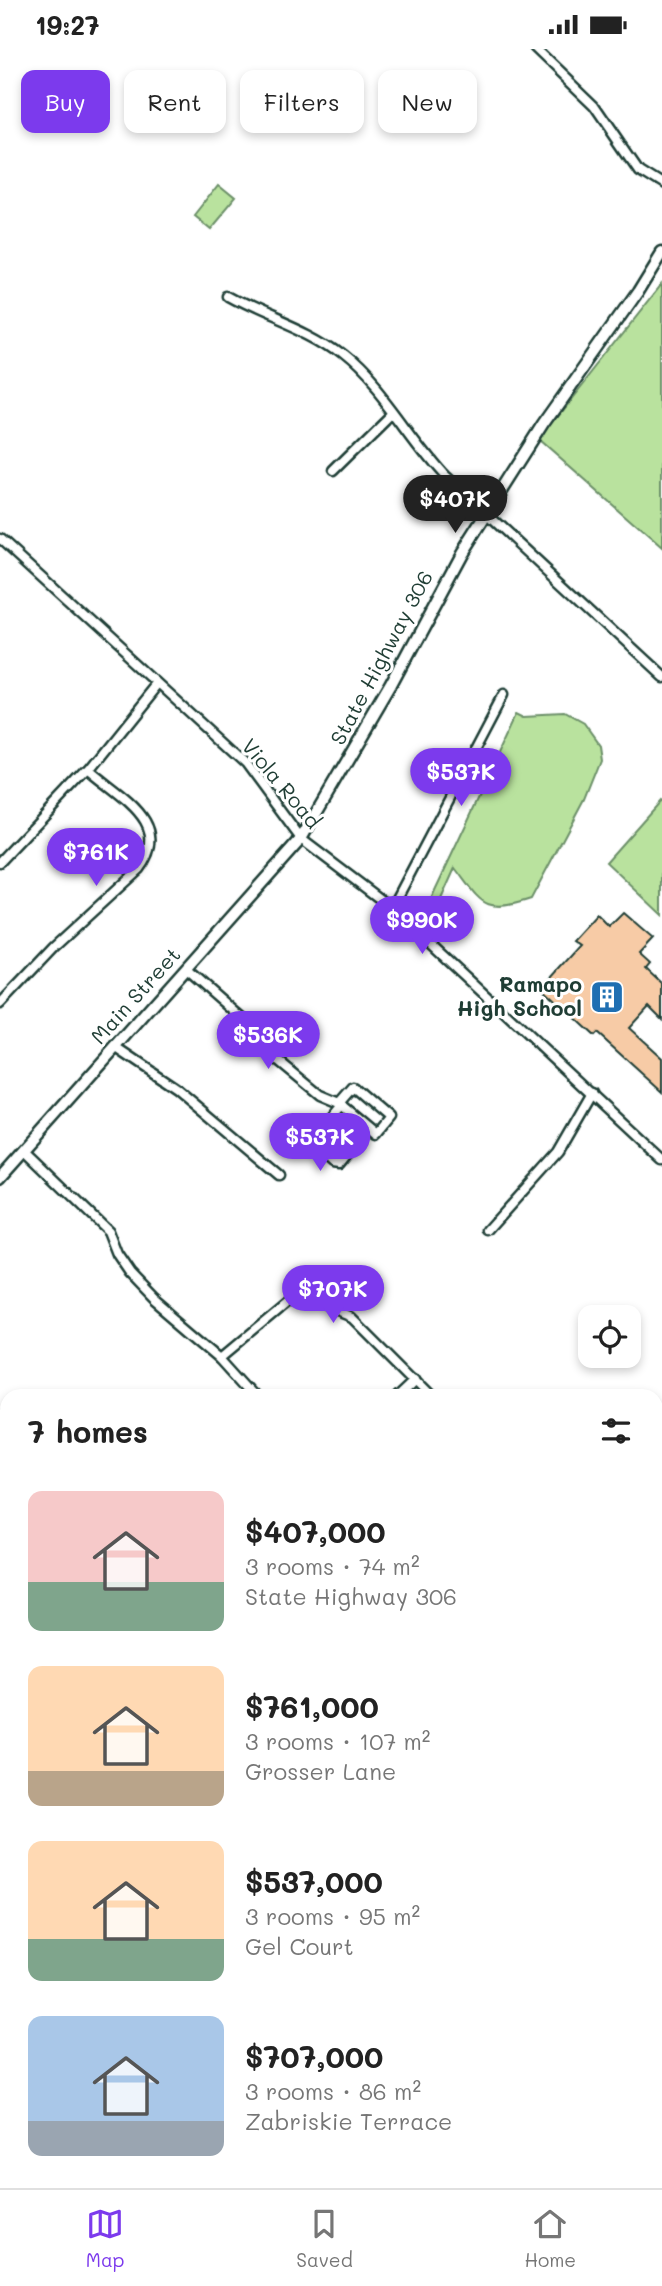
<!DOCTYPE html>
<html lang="en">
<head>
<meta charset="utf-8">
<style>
  body { margin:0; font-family:Mali,sans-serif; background:#f6f6f6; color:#222; height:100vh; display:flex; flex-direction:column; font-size:26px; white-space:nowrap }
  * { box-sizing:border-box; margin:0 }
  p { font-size:23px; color:#767676 }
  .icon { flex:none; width:38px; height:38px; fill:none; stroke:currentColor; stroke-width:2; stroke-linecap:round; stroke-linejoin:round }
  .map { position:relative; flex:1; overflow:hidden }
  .side { position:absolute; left:0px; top:1340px; width:663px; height:800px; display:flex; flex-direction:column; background:#fff; border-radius:21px 21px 0 0; box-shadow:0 4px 10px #0003 }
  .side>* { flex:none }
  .guide { position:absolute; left:21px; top:21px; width:621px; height:63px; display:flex; gap:14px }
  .controls { position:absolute; left:578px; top:1256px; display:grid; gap:14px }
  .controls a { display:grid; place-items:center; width:63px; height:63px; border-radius:14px; background:#fff; box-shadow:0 4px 10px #0003; font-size:35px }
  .price { position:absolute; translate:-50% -60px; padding:0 16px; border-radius:24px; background:#7c3aed; color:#fff; font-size:23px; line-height:46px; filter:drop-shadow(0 2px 4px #0008) }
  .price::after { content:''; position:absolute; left:50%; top:42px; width:21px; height:16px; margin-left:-10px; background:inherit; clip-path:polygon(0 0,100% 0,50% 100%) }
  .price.on { background:#222; color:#fff }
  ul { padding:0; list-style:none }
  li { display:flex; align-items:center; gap:21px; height:175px; padding:0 28px }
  li span { display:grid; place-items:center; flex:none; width:196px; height:140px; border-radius:14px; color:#555 }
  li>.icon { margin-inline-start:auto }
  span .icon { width:84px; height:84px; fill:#fffc; stroke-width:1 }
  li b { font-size:30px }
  h2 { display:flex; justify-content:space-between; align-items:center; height:84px; padding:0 28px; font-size:30px }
  .tag { padding:0 24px; border-radius:14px; background:#fff; box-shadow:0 4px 10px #0003; font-size:24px; line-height:63px }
  .tag.on { background:#7c3aed; color:#fff }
  .status { display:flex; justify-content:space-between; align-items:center; height:49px; padding:0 35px; background:#fff; direction:ltr }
  .status svg { height:19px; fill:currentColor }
  .dock { display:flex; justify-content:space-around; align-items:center; height:98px; border-top:2px solid #e0e0e0; background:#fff; font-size:19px; color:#767676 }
  .dock a { display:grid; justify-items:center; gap:4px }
  .dock .on { color:#7c3aed }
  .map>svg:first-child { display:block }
</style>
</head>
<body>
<div class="status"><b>19:27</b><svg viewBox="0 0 49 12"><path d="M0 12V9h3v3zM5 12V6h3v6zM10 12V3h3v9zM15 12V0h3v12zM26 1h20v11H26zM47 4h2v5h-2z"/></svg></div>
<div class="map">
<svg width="662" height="2139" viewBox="0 0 662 2139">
  <rect width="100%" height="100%" fill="#fff"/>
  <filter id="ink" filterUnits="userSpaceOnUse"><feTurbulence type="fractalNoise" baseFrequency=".0143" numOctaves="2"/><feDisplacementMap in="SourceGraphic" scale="14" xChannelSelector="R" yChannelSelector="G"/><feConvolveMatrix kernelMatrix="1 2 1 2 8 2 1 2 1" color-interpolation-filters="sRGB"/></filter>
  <g filter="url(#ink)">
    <!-- green -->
    <g fill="#b9e29e" stroke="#6c9069" stroke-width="2">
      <path d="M219,135l17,14 -27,32 -16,-13z"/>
      <path d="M662,235v264l-123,-108z"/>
      <path d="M519,663l8,4 38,-2 18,10 15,21 2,14 -16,40 -53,100c-48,16 -49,4 -76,-31l-25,56 -8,-6z"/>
      <path d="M660,752l2,2v112l-56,-53z"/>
    </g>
    <!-- building -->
    <path fill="#f7cba6" stroke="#1f3d34" stroke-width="2" d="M623,864l30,26 -14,15 11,10 -4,5 16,15v35l-13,-13 -20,22 33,30v34l-65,-59 -3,3 -52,-48 38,-42 -7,-5 24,-26 12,12z"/>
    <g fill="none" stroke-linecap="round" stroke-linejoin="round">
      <!-- minor casing -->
      <g stroke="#1f3d34" stroke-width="13">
        <g id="minor">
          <path d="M535,0l59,57 44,64 24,15"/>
          <path d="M228,248c37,21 81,32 115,59 41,32 66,82 102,120l217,201"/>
          <path d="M333,422l60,-59"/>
          <path d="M0,490l245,224 56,76 91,69 270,252"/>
          <path d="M0,813l88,-93 69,-86"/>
          <path d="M392,859l112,-213"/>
          <path d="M186,920l72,63 16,25 46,38 19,8 14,-16 36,31 -13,16 -37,-31"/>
          <path d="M0,955l54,-57 85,-78c35,-46 -18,-71 -51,-100"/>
          <path d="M115,998l61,41 103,87"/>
          <path d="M325,1075l28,24 -14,17 -7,-1 -23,-21c11,-12 22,-25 33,-38"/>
          <path d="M24,1101l84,81 9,23 13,19 24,25 68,58 37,41"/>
          <path d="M488,1181l70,-78 34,-59"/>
          <path d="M222,1307l66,-55 32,3 32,13 80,80"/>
          <path d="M396,1348l19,-18"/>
          <path d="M0,1364l7,6"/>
          <path d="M656,1458l6,1"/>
          <path d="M0,1493l7,6"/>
          <path d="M0,1672h7"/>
          <path d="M0,1702l7,-7"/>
          <path d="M0,1734l7,-8"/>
          <path d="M656,1861l6,-6"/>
          <path d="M656,1874l6,5"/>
          <path d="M0,1884l7,-8"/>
          <path d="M656,2002l6,5"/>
          <path d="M0,2033l7,6"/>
          <path d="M656,2128l6,6"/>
          <path d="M117,2133l7,6"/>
          <path d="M145,2139l5,-6"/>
          <path d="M282,2139l4,-6"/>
          <path d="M411,2139l5,-6"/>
        </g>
      </g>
      <!-- major casing -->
      <g stroke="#1f3d34" stroke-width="15">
        <path id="major" d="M0,1128l301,-338 89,-152 72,-134 82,-129 94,-133 24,-39"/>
      </g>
      <!-- minor -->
      <use href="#minor" stroke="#fff" stroke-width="8"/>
      <!-- major -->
      <use href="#major" stroke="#fff" stroke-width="10"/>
    </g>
  </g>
  <!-- icons -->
  <defs>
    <g id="building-square" transform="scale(1.75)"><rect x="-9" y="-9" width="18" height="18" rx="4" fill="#1f6fb2" stroke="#fff"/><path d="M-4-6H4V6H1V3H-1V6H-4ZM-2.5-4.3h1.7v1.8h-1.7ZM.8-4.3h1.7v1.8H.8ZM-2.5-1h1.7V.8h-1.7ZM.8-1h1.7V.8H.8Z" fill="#fff"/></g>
  </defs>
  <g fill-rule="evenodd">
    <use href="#building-square" x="607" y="948"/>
  </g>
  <g text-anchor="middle" stroke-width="6" stroke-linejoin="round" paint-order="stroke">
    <!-- street labels -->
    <g font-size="21" fill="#1f3d34" stroke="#fff">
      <text transform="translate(382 609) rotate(-62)" y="7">State Highway 306</text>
      <text transform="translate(281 735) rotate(50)" y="7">Viola Road</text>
      <text transform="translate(136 947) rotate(-48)" y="7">Main Street</text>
    </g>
    <!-- poi labels -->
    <g font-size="21" font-weight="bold" fill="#1f3d34" stroke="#fff" text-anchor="end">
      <text x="582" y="943">Ramapo<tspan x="582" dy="24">High School</tspan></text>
    </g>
  </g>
</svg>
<div class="controls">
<a><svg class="icon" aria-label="locate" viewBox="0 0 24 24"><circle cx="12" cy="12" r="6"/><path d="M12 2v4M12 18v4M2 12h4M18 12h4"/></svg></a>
</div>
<b class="price on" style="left:455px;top:486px">$407K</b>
<b class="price" style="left:461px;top:759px">$537K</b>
<b class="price" style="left:96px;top:839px">$761K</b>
<b class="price" style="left:422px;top:907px">$990K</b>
<b class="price" style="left:268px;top:1022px">$536K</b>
<b class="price" style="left:320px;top:1124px">$537K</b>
<b class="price" style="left:333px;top:1276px">$707K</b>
<div class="guide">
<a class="tag on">Buy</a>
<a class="tag">Rent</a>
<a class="tag">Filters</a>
<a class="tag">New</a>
</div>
<section class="side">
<h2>7 homes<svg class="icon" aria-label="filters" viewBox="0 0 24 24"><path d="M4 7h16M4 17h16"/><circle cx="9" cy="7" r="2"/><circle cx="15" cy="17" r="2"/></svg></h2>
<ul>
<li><span style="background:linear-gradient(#f6c9c9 65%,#7fa58c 0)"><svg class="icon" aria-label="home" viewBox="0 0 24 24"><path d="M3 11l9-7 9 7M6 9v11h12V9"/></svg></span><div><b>$407,000</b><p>3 rooms · 74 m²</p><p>State Highway 306</p></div></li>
<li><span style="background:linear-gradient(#ffd9b3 75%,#b9a48a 0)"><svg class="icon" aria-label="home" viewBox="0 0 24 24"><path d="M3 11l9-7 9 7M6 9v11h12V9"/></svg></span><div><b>$761,000</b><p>3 rooms · 107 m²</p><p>Grosser Lane</p></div></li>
<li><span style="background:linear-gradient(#ffd9b3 70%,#7fa58c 0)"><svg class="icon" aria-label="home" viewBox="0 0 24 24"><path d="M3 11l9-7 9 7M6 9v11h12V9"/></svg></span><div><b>$537,000</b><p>3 rooms · 95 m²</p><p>Gel Court</p></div></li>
<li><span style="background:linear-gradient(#a9c7e8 75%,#9aa5b1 0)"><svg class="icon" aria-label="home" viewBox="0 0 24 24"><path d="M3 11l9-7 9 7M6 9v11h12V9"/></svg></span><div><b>$707,000</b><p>3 rooms · 86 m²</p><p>Zabriskie Terrace</p></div></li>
</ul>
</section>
</div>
<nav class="dock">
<a class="on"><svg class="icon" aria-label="map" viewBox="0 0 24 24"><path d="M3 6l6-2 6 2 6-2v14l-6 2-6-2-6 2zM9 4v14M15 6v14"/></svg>Map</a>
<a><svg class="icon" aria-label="saved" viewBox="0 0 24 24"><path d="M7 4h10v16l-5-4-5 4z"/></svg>Saved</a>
<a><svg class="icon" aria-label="home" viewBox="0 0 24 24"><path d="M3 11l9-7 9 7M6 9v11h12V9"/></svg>Home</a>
</nav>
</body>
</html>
